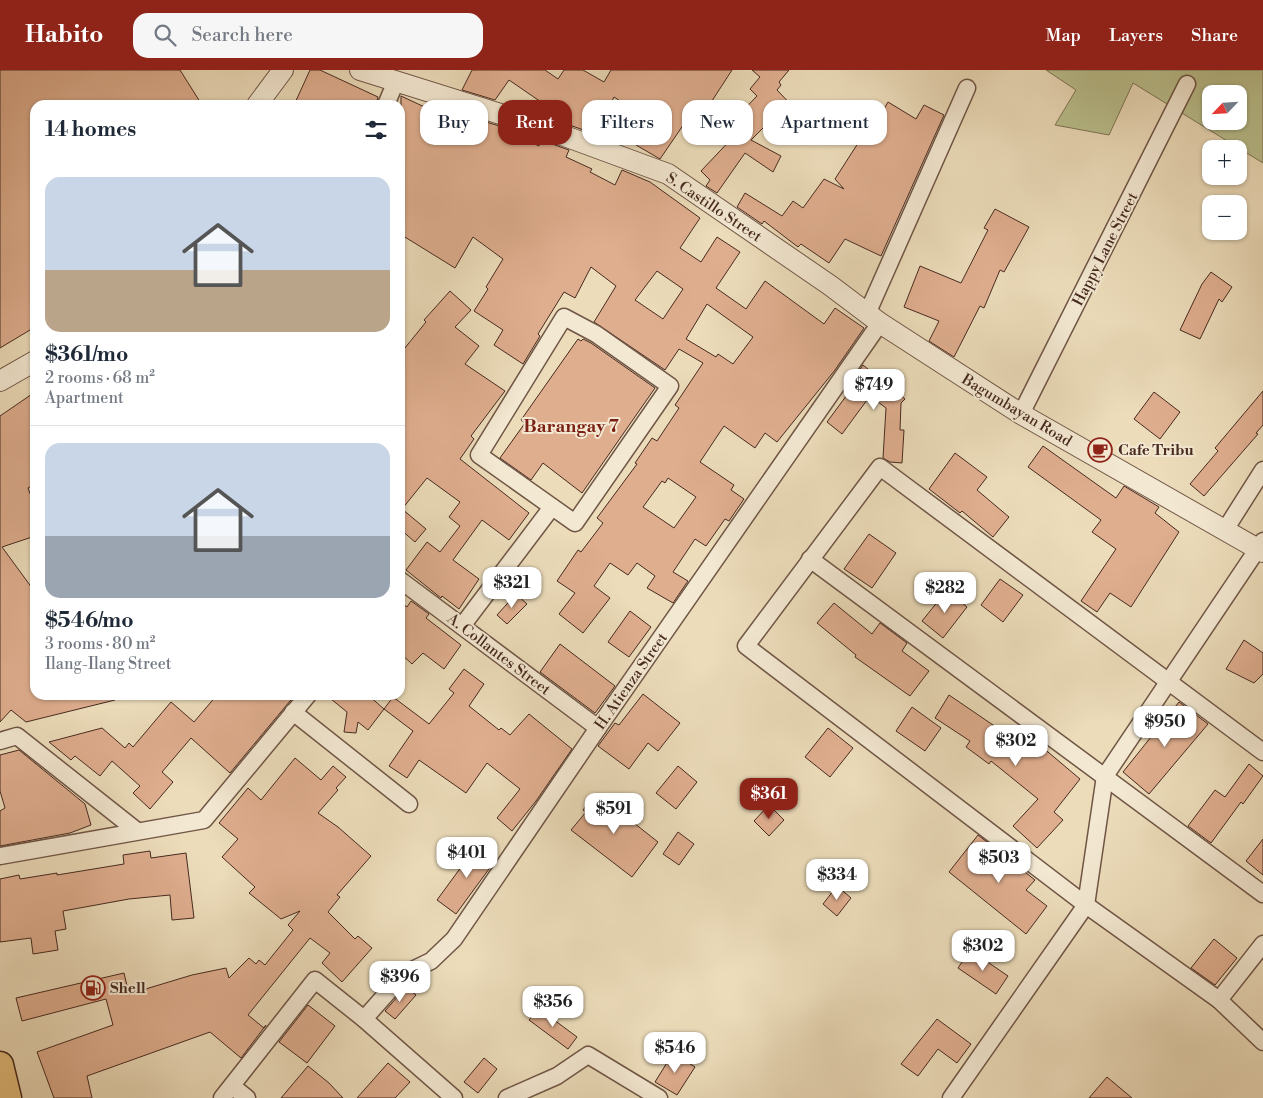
<!DOCTYPE html>
<html lang="en">
<head>
<meta charset="utf-8">
<style>
  body { margin:0; font-family:"Libre Bodoni",serif; background:#f6f6f7; color:#1f2937; height:100vh; display:flex; flex-direction:column; font-size:19px; white-space:nowrap }
  * { box-sizing:border-box; margin:0 }
  p { font-size:16px; color:#747a83 }
  .icon { flex:none; width:28px; height:28px; fill:none; stroke:currentColor; stroke-width:2; stroke-linecap:round; stroke-linejoin:round }
  .map { position:relative; flex:1; overflow:hidden }
  .details { position:absolute; left:30px; top:30px; width:375px; height:600px; display:flex; flex-direction:column; background:#fff; border-radius:15px; box-shadow:0 1px 4px #0004 }
  .details>* { flex:none }
  .banner { position:absolute; left:420px; top:30px; width:475px; height:45px; display:flex; gap:10px }
  .needle { width:32px; rotate:245deg }
  .controls { position:absolute; left:1202px; top:15px; display:grid; gap:10px }
  .controls a { display:grid; place-items:center; width:45px; height:45px; border-radius:10px; background:#fff; box-shadow:0 1px 4px #0004; font-size:25px }
  .price { position:absolute; translate:-50% -42px; padding:0 11px; border-radius:10px; background:#fff; color:#222; font-size:16px; line-height:32px; filter:drop-shadow(0 1px 2px #0008) }
  .price::after { content:''; position:absolute; left:50%; top:30px; width:15px; height:11px; margin-left:-8px; background:inherit; clip-path:polygon(0 0,100% 0,50% 100%) }
  .price.current { background:#8f2418; color:#fff }
  ul { padding:0; list-style:none }
  li { display:grid; align-content:center; gap:10px; height:265px; padding:0 15px }
  li+li { border-top:1px solid #e0e1e3 }
  li span { display:grid; place-items:center; height:155px; border-radius:15px; color:#555 }
  li>.icon { margin-inline-start:auto }
  span .icon { width:90px; height:90px; fill:#fffc; stroke-width:1 }
  li b { font-size:21px }
  h2 { display:flex; justify-content:space-between; align-items:center; height:60px; padding:0 15px; font-size:21px }
  .tag { padding:0 18px; border-radius:15px; background:#fff; box-shadow:0 1px 4px #0004; font-size:18px; line-height:45px }
  .tag.current { background:#8f2418; color:#fff }
  header { display:flex; align-items:center; gap:30px; box-sizing:border-box; height:70px; padding:0 25px; background:#8f2418; color:#fff }
  header strong { font-size:24px }
  nav { display:flex; gap:28px; margin-inline-start:auto; font-size:18px }
  .search { width:350px; height:45px; background:#f6f6f7; display:flex; align-items:center; gap:12px; box-sizing:border-box; padding:0 18px; border-radius:15px; color:#747a83; font-size:19px }
  .map>svg:first-child { display:block }
</style>
</head>
<body>
<header>
<strong>Habito</strong>
<div class="search"><svg class="icon" aria-label="search" viewBox="0 0 24 24"><circle cx="10" cy="10" r="6"/><path d="M15 15l6 6"/></svg>Search here</div>
<nav><a>Map</a><a>Layers</a><a>Share</a></nav>
</header>
<div class="map">
<svg width="1263" height="1028" viewBox="0 0 1263 1028">
  <rect width="100%" height="100%" fill="#ecdcba"/>
  <filter id="stains"><feTurbulence type="fractalNoise" baseFrequency=".004" numOctaves="4"/><feColorMatrix values="0 0 0 0 .2 0 0 0 0 .09 0 0 0 0 .02 0 0 0 .5 -.17"/></filter>
  <radialGradient id="worn" r=".72"><stop offset=".6" stop-color="#630" stop-opacity="0"/><stop offset="1" stop-color="#630" stop-opacity=".3"/></radialGradient>
  <!-- grass -->
  <path fill="#bac08e" stroke="#807557" fill-rule="evenodd" d="M1046,0h217v93l-130,-80 -24,52 -54,-10 21,-35zM1211,24h28v27h-28z"/>
  <!-- building -->
  <g fill="#dfae8f" stroke="#472a20" fill-rule="evenodd">
    <path d="M0,0h180l22,35h-167v222l-35,21z"/>
    <path d="M310,0h10l58,27 -2,8h-82z"/>
    <path d="M472,0h73l13,9 6,-9h19l21,12 7,-12h121l-24,37 -9,-5 -39,57 -24,-14 16,-23 -38,-25 -19,37 -57,-20 6,-10 -35,-24 -14,20 -33,-10z"/>
    <path d="M752,0h37l-10,12 2,3 -4,5 22,23 -15,17 -12,-11 -21,21 30,16 -8,16 -28,-19 -28,40 -11,-7 4,-6 -9,-9 36,-38 -8,-8 28,-29 -7,-7 10,-12z"/>
    <path d="M401,26l58,27 4,-7 20,11 3,-5 17,5 -1,2 37,17 2,-6 28,10 -3,7 26,12 -2,3 25,13 7,-15 28,12 50,36 -20,30 21,14 16,-25 23,15 -24,36 30,21 19,-28 59,43 11,-16 29,20 -29,42 -58,72 -12,-9 -10,15 -31,-22 -24,36 34,23 -3,5 13,9 -15,22 -4,-2 -19,27 -11,-7 -22,33 15,9 -15,22 -26,-15 8,-12 -18,-13 -9,12 -18,-12 -16,23 16,12 -27,35 -24,-19 16,-21 -18,-12 21,-31 3,2 22,-29 -6,-5 40,-54 -2,-1 17,-25 5,3 22,-33 -4,-3 28,-42 -24,-14 -14,21 -71,-48 22,-36 -25,-19 -16,31 -11,-6 -26,42 2,2 -17,28 -29,-19 9,-15 -29,-19 14,-22 -2,-2 17,-28 -30,-22 -18,31 -55,-34zM657,201l26,18 -20,30 -28,-19zM707,234l46,33 -20,27 -15,-10 -2,3 -30,-18zM668,408l28,19 -22,31 -31,-21 19,-26 3,2z"/>
    <path d="M888,32l28,17 8,-14 20,10 -63,141 -36,-17 -16,24 -28,-19 -3,3 -34,-26 -2,3 -25,-17 8,-14 37,23 11,-15 10,7 21,-29 20,10 -9,-10 25,-39 4,3z"/>
    <path d="M995,139l34,18 -25,45 -4,-2 -16,38 -4,-2 -26,51 -25,-16 10,-20 -35,-14 16,-41 41,17 27,-53 -4,-2z"/>
    <path d="M1211,202l21,15 -10,15 -3,-3 -19,40 -20,-9 22,-46z"/>
    <path d="M450,221l21,19 -16,17 24,19 -14,18 40,27 -34,45 3,3 -14,20 69,54 -20,27 -27,-20 -29,40 26,19 -20,30 -17,-13 -1,2 -35,-28 21,-28 13,10 20,-26 -11,-9 11,-15 -33,-24 -25,31 24,20 -11,13 -15,-13v-175l26,-32 -2,-2z"/>
    <path d="M578,269l3,2 2,-2 8,4 64,45 -73,105 -39,-30 -12,17 -31,-22 25,-35 -4,-3z"/>
    <path d="M863,295l42,34 -4,4 -1,27h4l-2,33 -12,-1 -7,-4 3,-50 -16,-12 -28,38 -15,-12 28,-38 -4,-2z"/>
    <path d="M1263,321v34l-7,8 2,1 -54,62 -14,-12 28,-33 -3,-3z"/>
    <path d="M35,322v92l-7,4 7,19v29l-33,11 33,45v103h80v5l-89,22 -15,-12 -11,12v-306z"/>
    <path d="M1154,322l26,20 -20,27 -26,-20z"/>
    <path d="M1043,376l73,52 8,-12 35,21 -4,6 24,19 -48,75 -21,-14 -13,19 -16,-11 35,-52 -24,-17 9,-12 -73,-53z"/>
    <path d="M955,383l32,24 -10,13 32,27 -16,20 -31,-26 -2,2 -31,-24z"/>
    <path d="M869,464l27,19 -24,35 -28,-19z"/>
    <path d="M1000,509l23,16 -20,27 -22,-17z"/>
    <path d="M947,520l20,17 -24,31 -21,-17z"/>
    <path d="M516,524l11,10 -20,20 -10,-9z"/>
    <path d="M411,531l18,13 -3,4 35,27 -17,24 -21,-16 -11,11 -12,-11v-51l7,5z"/>
    <path d="M834,533l38,31 8,-11 27,20 -5,8 27,20 -19,25 -55,-39 1,-2 -39,-32z"/>
    <path d="M630,541l21,16 -22,30 -21,-15z"/>
    <path d="M1244,570l19,13v21l-9,9 -28,-14z"/>
    <path d="M560,574l55,42 -20,27 -55,-41z"/>
    <path d="M464,599l20,15 -15,22 30,24 2,-2 9,7 19,-21 43,35 -36,52 -24,30 -15,-13 23,-29 -33,-26 -21,30 -47,-33 -12,18 -18,-12 24,-35 -29,-22 9,-12 36,27 25,-31 -5,-4z"/>
    <path d="M643,624l37,29 -22,28 -10,-8 -19,26 -31,-23 17,-23 4,2z"/>
    <path d="M217,625h78l-65,78 -39,-35 -29,34 11,10 -23,27 -17,-16 7,-7 -28,-25 -12,15 -25,-20 -4,4 -22,-18 53,-14 23,20 4,-5 4,4 38,-45 23,20z"/>
    <path d="M326,625h42l16,14 -16,21 -10,-8 -2,11 -12,-1 3,-20z"/>
    <path d="M949,625l66,45 8,-9 57,48 -26,33 9,8 -26,28 -24,-22 25,-27 -47,-38 -2,3 -23,-17 4,-6 -35,-23z"/>
    <path d="M1179,632l29,22 -59,70 -26,-22z"/>
    <path d="M912,637l29,21 -16,23 -29,-20z"/>
    <path d="M828,658l25,20 -23,29 -25,-20z"/>
    <path d="M19,680l66,54 6,21 -21,8 -70,13v-35l5,-3 -5,-17v-36z"/>
    <path d="M295,688l26,22 12,-14 13,11 -10,11 2,2 -20,23 20,14 33,29 -34,39 3,2 -12,15 27,27 3,-3 14,12 -30,34 -20,-19 8,-10 -20,-15 -62,77 16,13 2,-3 -25,33 -31,-26 -123,44 5,22h-38l-17,-46 76,-27 -7,-26 -84,22 -6,-23 108,-25 5,21 63,-19 34,-7 3,10 20,-20 7,6 3,-4 6,5 28,-35 -5,-5 12,-14 -19,8 -32,-26 6,-6 -33,-30 16,-18 -19,-16 29,-35 13,12z"/>
    <path d="M1249,694l14,12 -20,28 -2,-2 -30,41 -23,-17 27,-36 10,7z"/>
    <path d="M678,696l19,16 -21,27 -20,-16z"/>
    <path d="M596,723l62,49 -26,35 -61,-47 15,-18 -3,-2z"/>
    <path d="M769,735l15,15 -15,16 -15,-15z"/>
    <path d="M678,762l16,12 -15,21 -16,-11z"/>
    <path d="M978,765l57,45 -9,10 21,16 -21,28 -77,-62z"/>
    <path d="M1263,769v36l-17,-14z"/>
    <path d="M478,774l19,14 -41,56 -19,-14z"/>
    <path d="M150,781l1,7 35,-5 8,65 -22,2 -2,-25 -41,4 -66,12 3,18 -11,2 3,19 -25,4 -2,-16 -31,4v-63l19,-4 1,4 37,-6v2l67,-11 -1,-9z"/>
    <path d="M837,816l14,12 -14,18 -14,-12z"/>
    <path d="M1214,869l23,19 -22,27 -24,-17z"/>
    <path d="M970,880l38,26 -12,18 -38,-26z"/>
    <path d="M406,917l10,8 -21,24 -10,-8z"/>
    <path d="M308,935l27,21 -28,37 -28,-21z"/>
    <path d="M538,938l39,29 -9,12 -39,-29z"/>
    <path d="M937,949l34,25 -14,19 -19,-14 -20,27 -17,-12z"/>
    <path d="M673,983l22,14 -18,28 -22,-13z"/>
    <path d="M484,988l13,11 -19,24 -14,-11z"/>
    <path d="M388,993l22,19 -15,16h-38z"/>
    <path d="M308,996l21,17 14,15h-62z"/>
    <path d="M1107,1007l25,21h-43z"/>
  </g>
  <g fill="none" stroke-linecap="round" stroke-linejoin="round">
    <!-- minor casing -->
    <g stroke="#705646" stroke-width="19">
      <g id="minor">
        <path d="M386,35l10,-24"/>
        <path d="M867,244l100,-226"/>
        <path d="M564,247l32,17 74,52 -95,137 -96,-68z"/>
        <path d="M1021,344l166,-330"/>
        <path d="M1225,460l38,-60"/>
        <path d="M810,489l453,335"/>
        <path d="M400,510l198,148"/>
        <path d="M462,556l90,-119"/>
        <path d="M293,642l116,92"/>
        <path d="M0,671l17,-5 120,95"/>
        <path d="M1263,682l-383,-285 -134,179 340,259 133,95 44,42"/>
        <path d="M0,786l204,-36 104,-125"/>
        <path d="M1219,930l44,-56"/>
        <path d="M364,949l40,-45 27,-13 23,-22 144,-211 282,-405"/>
        <path d="M232,1016l15,12"/>
        <path d="M222,1028l93,-118 49,39 90,79"/>
        <path d="M507,1028l50,-22 31,-21 71,43"/>
        <path d="M951,1028l135,-193 19,-129 158,-235"/>
      </g>
    </g>
    <!-- tertiary casing -->
    <g stroke="#705646" stroke-width="22">
      <g id="tertiary">
        <path d="M360,0l172,54 136,50 163,112 49,37 141,91 242,138"/>
        <path d="M257,35l26,-35"/>
        <path d="M0,311l35,-20"/>
      </g>
    </g>
    <!-- primary casing -->
    <g stroke="#472a20" stroke-width="29">
      <path id="primary" d="M0,995l8,33"/>
    </g>
    <!-- minor -->
    <use href="#minor" stroke="#f3e8d2" stroke-width="16"/>
    <!-- tertiary -->
    <use href="#tertiary" stroke="#f3e8d2" stroke-width="20"/>
    <!-- primary -->
    <use href="#primary" stroke="#e6be7d" stroke-width="26"/>
  </g>
  <!-- icons -->
  <defs>
    <g id="cafe-ring" transform="scale(1.25)"><circle r="9.5" fill="#f3e8d2" stroke="#8f2418" stroke-width="1.5"/><path d="M-5.5-4.5H6V0H3Q3 3.5 0 3.5H-2.5Q-5.5 3.5-5.5 0ZM3-3.2v2h1.7v-2ZM-6 4.5H4V6H-6Z" fill="#8f2418"/></g>
    <g id="fuel-ring" transform="scale(1.25)"><circle r="9.5" fill="#f3e8d2" stroke="#8f2418" stroke-width="1.5"/><path d="M-5.5-6h7V0h2V4h1.3V-2.5L3-4.5l.8-.8L6-3V5H2.5V1h-1V6h-7ZM-4.2-4.7v3.2H.2V-4.7Z" fill="#8f2418"/></g>
  </defs>
  <g fill-rule="evenodd">
    <use href="#cafe-ring" x="1100" y="380"/>
    <use href="#fuel-ring" x="93" y="918"/>
  </g>
  <g text-anchor="middle" stroke-width="4" stroke-linejoin="round" paint-order="stroke">
    <!-- street labels -->
    <g font-size="15" fill="#472a20" stroke="#f3e8d2">
      <text transform="translate(714 137) rotate(34)" y="5">S. Castillo Street</text>
      <text transform="translate(1105 179) rotate(-63)" y="5">Happy Lane Street</text>
      <text transform="translate(1017 340) rotate(31)" y="5">Bagumbayan Road</text>
      <text transform="translate(499 584) rotate(37)" y="5">A. Collantes Street</text>
      <text transform="translate(631 611) rotate(-55)" y="5">H. Atienza Street</text>
    </g>
    <!-- poi labels -->
    <g font-size="15" font-weight="bold" fill="#472a20" stroke="#f3e8d2" text-anchor="start">
      <text x="1118" y="385">Cafe Tribu</text>
      <text x="110" y="923">Shell</text>
    </g>
    <!-- quarter labels -->
    <g font-size="18" font-weight="bold" fill="#7a1f14" stroke="#f3e8d2">
      <text x="571" y="362">Barangay 7</text>
    </g>
  </g>
  <rect width="100%" height="100%" filter="url(#stains)"/>
  <rect width="100%" height="100%" fill="url(#worn)"/>
</svg>
<div class="controls">
<a><svg class="needle" viewBox="-14 -14 28 28"><path d="M0-13l5 13h-10z" fill="#e53935"/><path d="M0 13l5-13h-10z" fill="#747a83"/></svg></a>
<a>+</a>
<a>−</a>
</div>
<b class="price" style="left:874px;top:341px">$749</b>
<b class="price" style="left:512px;top:539px">$321</b>
<b class="price" style="left:945px;top:544px">$282</b>
<b class="price" style="left:1165px;top:678px">$950</b>
<b class="price" style="left:1016px;top:697px">$302</b>
<b class="price current" style="left:769px;top:750px">$361</b>
<b class="price" style="left:614px;top:765px">$591</b>
<b class="price" style="left:467px;top:809px">$401</b>
<b class="price" style="left:999px;top:814px">$503</b>
<b class="price" style="left:837px;top:831px">$334</b>
<b class="price" style="left:983px;top:902px">$302</b>
<b class="price" style="left:400px;top:933px">$396</b>
<b class="price" style="left:553px;top:958px">$356</b>
<b class="price" style="left:675px;top:1004px">$546</b>
<div class="banner">
<a class="tag">Buy</a>
<a class="tag current">Rent</a>
<a class="tag">Filters</a>
<a class="tag">New</a>
<a class="tag">Apartment</a>
</div>
<section class="details">
<h2>14 homes<svg class="icon" aria-label="filters" viewBox="0 0 24 24"><path d="M4 7h16M4 17h16"/><circle cx="9" cy="7" r="2"/><circle cx="15" cy="17" r="2"/></svg></h2>
<ul>
<li><span style="background:linear-gradient(#c9d6e8 60%,#b9a48a 0)"><svg class="icon" aria-label="home" viewBox="0 0 24 24"><path d="M3 11l9-7 9 7M6 9v11h12V9"/></svg></span><div><b>$361/mo</b><p>2 rooms · 68 m²</p><p>Apartment</p></div></li>
<li><span style="background:linear-gradient(#c9d6e8 60%,#9aa5b1 0)"><svg class="icon" aria-label="home" viewBox="0 0 24 24"><path d="M3 11l9-7 9 7M6 9v11h12V9"/></svg></span><div><b>$546/mo</b><p>3 rooms · 80 m²</p><p>Ilang-Ilang Street</p></div></li>
</ul>
</section>
</div>
</body>
</html>
